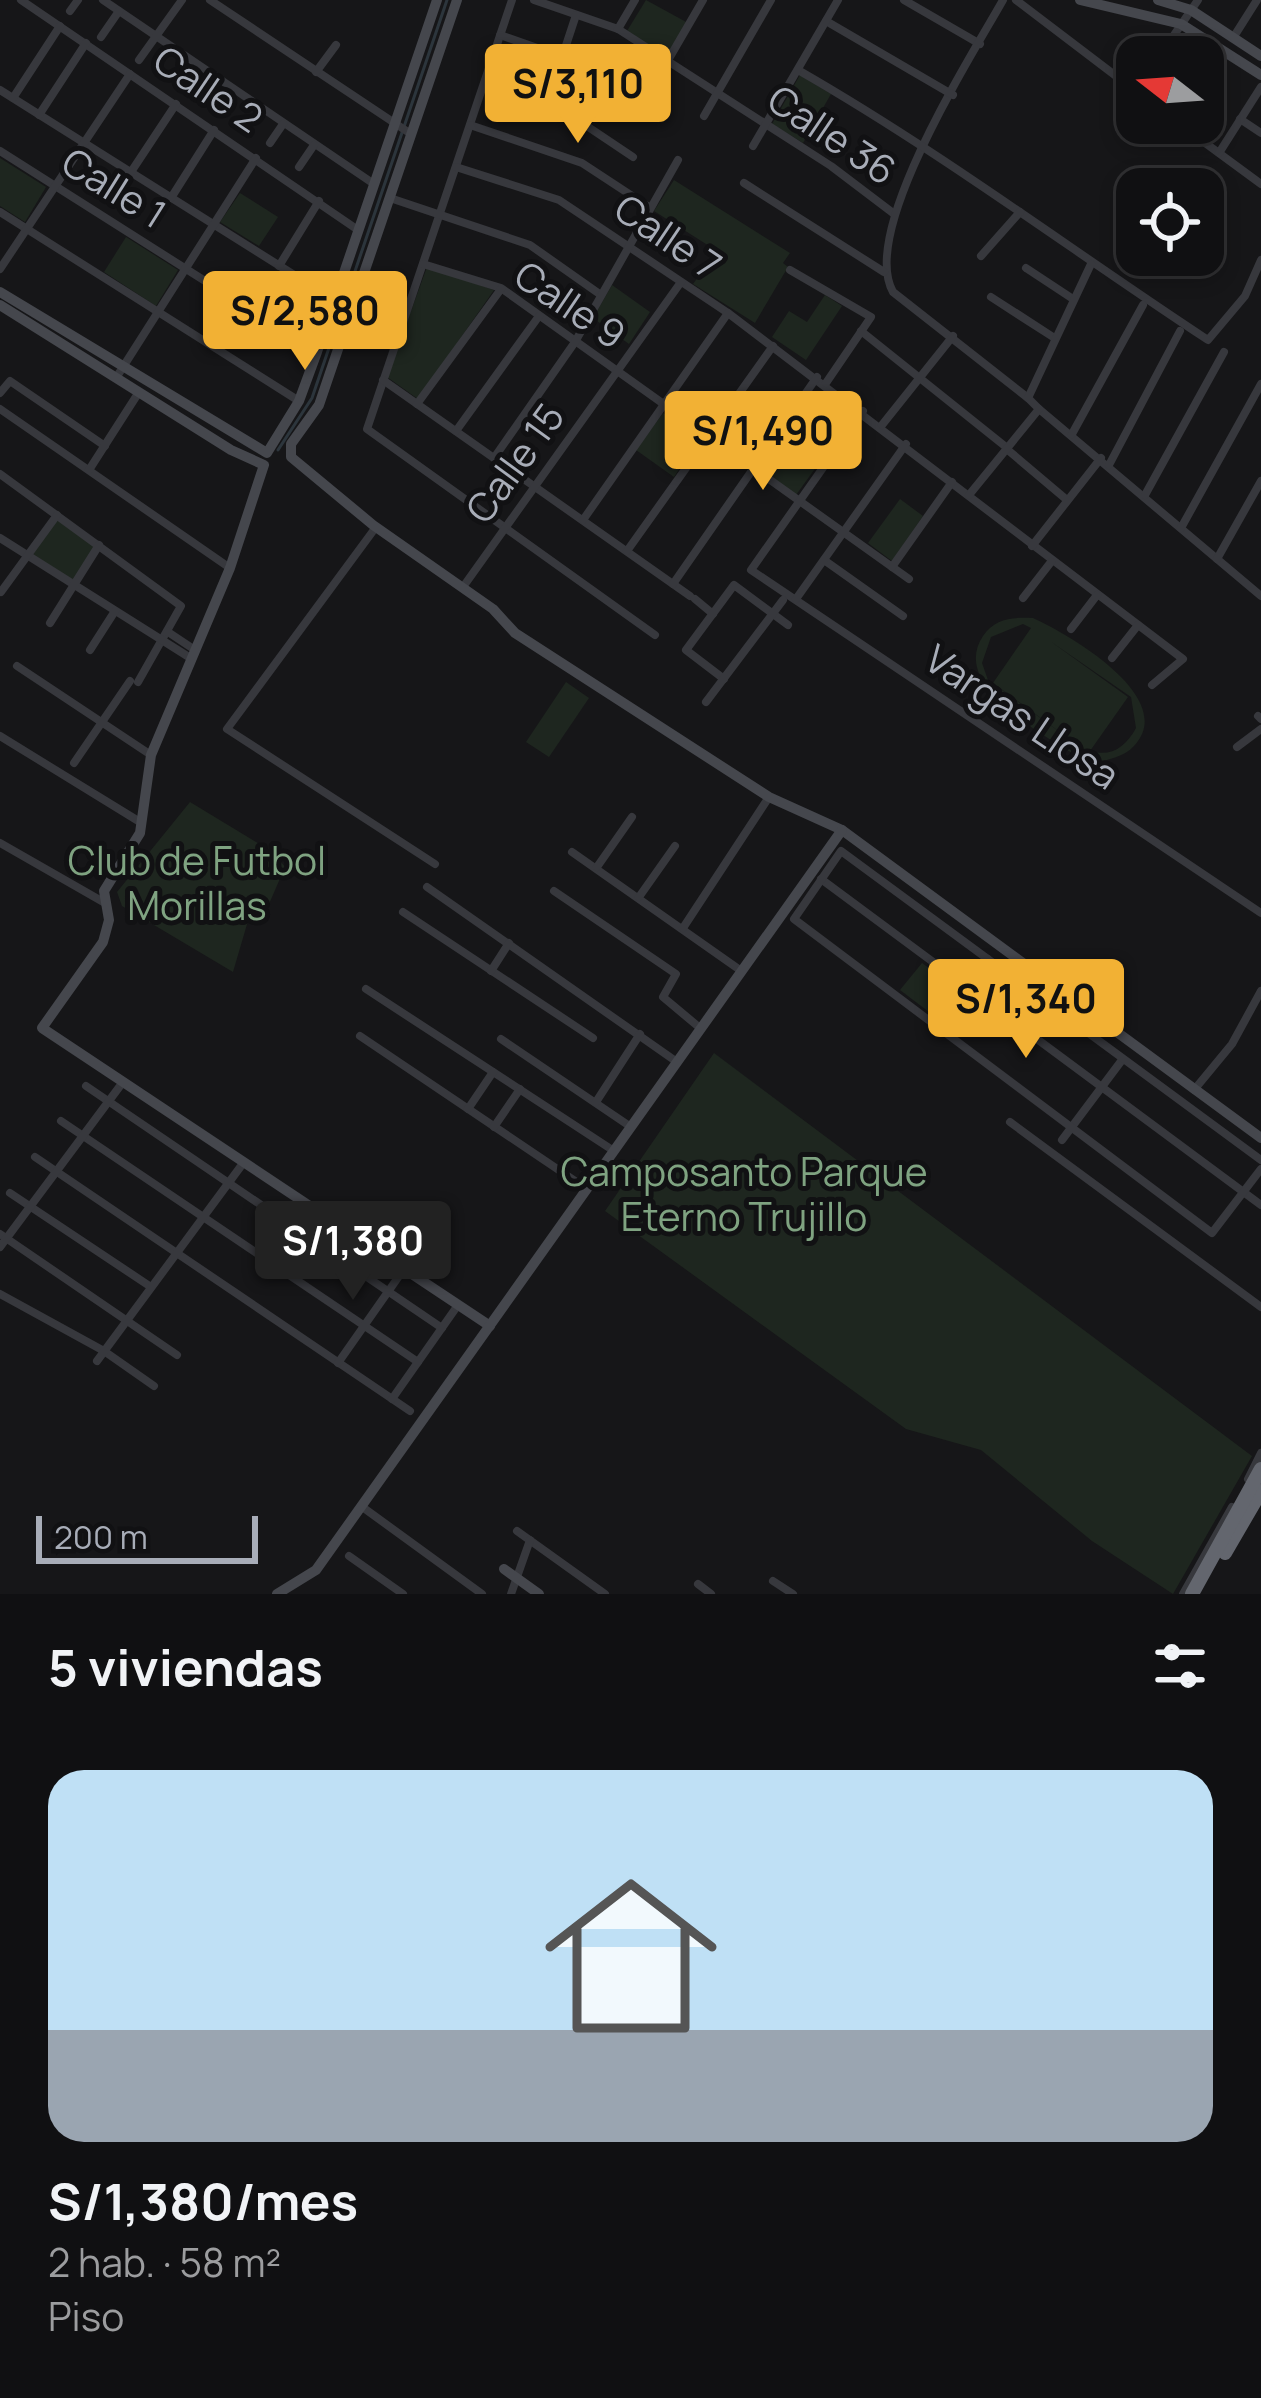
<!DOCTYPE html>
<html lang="es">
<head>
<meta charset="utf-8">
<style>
  body { margin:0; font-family:Manrope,sans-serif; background:#19191b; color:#f1f3f6; height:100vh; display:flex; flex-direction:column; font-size:45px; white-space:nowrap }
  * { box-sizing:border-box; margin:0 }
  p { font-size:39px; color:#9c9d9f }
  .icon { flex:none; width:66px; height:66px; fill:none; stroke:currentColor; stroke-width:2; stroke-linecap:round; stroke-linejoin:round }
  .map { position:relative; height:1594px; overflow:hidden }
  .panel { display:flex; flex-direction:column; background:#101012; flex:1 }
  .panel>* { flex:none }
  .needle { width:78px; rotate:287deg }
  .controls { position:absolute; left:1116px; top:36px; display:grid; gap:24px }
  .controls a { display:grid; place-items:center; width:108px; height:108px; border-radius:24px; background:#101012; box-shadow:0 6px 18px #0003,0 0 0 3px #303032; font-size:60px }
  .scale { position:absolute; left:36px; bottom:30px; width:222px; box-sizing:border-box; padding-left:12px; border:6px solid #a8adb8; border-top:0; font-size:33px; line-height:42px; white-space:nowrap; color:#a8adb8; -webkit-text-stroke:9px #111113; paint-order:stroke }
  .price { position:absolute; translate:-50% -102px; padding:0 27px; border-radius:12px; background:#f2b134; color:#111; font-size:39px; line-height:78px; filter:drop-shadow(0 3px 6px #0008) }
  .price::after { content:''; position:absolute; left:50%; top:72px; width:36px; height:27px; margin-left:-18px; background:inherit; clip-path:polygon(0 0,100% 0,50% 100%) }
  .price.selected { background:#222; color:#fff }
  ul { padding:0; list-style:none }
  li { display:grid; align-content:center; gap:24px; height:636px; padding:0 48px }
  li span { display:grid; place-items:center; height:372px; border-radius:36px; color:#555 }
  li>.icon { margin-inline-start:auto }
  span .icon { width:216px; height:216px; fill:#fffc; stroke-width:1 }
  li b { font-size:51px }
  h2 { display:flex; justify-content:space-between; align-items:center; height:144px; padding:0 48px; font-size:51px }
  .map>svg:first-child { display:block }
</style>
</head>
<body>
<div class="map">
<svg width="1261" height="1594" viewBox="0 0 1261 1594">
  <rect width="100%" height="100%" fill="#161618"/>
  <!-- green -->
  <g fill="#1e261f" fill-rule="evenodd">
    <path d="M646,0l42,23 -21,35 -40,-27z"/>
    <path d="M800,75l31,19 -28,49 -31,-19z"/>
    <path d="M0,158l46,29 -21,35 -25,-16z"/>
    <path d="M674,180l116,73 -7,10 5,4 -33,56 -62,-39 24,-33 -63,-40z"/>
    <path d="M240,193l38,24 -19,29 -39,-24z"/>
    <path d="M126,237l52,33 -22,36 -52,-34z"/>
    <path d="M427,267l67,23 -76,109 -31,-22z"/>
    <path d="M612,285l38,27 -21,32 -36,-26z"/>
    <path d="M825,295l17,11 -36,54 -34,-23 17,-26 18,11z"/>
    <path d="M663,413l36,26 -25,38 -38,-27z"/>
    <path d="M790,425l37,27 -31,43 -37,-27z"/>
    <path d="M900,499l23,17 -31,45 -24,-18z"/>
    <path d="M57,519l38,27 -22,34 -41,-26z"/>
    <path d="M1033,618c37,17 146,80 101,128 -12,13 -28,12 -41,20 -36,-25 -146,-76 -110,-130 12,-18 30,-19 50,-18zM1023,624l8,4 -38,55 90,66 -95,-69 -6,-17 9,-26zM1050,641l81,56 5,31c-11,20 -25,29 -46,23l38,-54z"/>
    <path d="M566,682l23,16 -40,59 -23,-15z"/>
    <path d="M190,802l84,51 11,14 -16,37 -14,-7 -22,75 -111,-66 -5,-14z"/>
    <path d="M922,963l36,26 -21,29 -37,-28z"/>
    <path d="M714,1053l538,403 -79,138 -81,-53 -111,-91 -75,-21 -301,-218z"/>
  </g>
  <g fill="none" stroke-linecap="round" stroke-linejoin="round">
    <!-- stream -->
    <path stroke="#2c353c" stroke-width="3" d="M278,450l34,-52 135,-398"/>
    <!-- street -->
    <g stroke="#37383d" stroke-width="8">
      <path d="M21,0l337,230"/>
      <path d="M103,0l271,184"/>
      <path d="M210,0l201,134"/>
      <path d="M512,0l-145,429 288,206"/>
      <path d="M534,0l84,29 213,137 62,47"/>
      <path d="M904,0l76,44"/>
      <path d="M1003,0c-32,57 -144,232 -110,292l135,106"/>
      <path d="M1016,0l121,92"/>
      <path d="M70,11l8,-11"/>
      <path d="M826,21l127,74"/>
      <path d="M618,29l17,-29"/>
      <path d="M500,35l63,22"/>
      <path d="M101,37l18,-26"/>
      <path d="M1233,38l24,-38"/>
      <path d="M1159,57l39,-57"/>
      <path d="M139,60l43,-60"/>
      <path d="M563,60l59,40"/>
      <path d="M667,62l36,-62"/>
      <path d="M798,70c143,82 273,180 410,270l37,-44 16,-36"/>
      <path d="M316,72l20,-27"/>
      <path d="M485,81l63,19 85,57"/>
      <path d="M1203,81l20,-30"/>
      <path d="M0,90l334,210"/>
      <path d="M13,98l47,-72"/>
      <path d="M548,100l28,-85"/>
      <path d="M39,115l47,-72"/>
      <path d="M704,116l67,-116"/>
      <path d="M1240,119l21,14"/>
      <path d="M1178,123l83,61"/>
      <path d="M470,125l112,38 67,44"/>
      <path d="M270,143l13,-19"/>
      <path d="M753,146l85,-146"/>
      <path d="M0,151l317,201"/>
      <path d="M1219,153l42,-66"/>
      <path d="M299,167l15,-22"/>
      <path d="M456,167l103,33 169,113 455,346 -31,26"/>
      <path d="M131,172l45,-68"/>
      <path d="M744,183l140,89"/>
      <path d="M171,198l43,-68"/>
      <path d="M390,198l140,47 71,50"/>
      <path d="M0,212l299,189"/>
      <path d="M981,256l39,-44"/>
      <path d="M423,264l78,24 408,291"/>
      <path d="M279,266l40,-65"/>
      <path d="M1026,268l47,31"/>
      <path d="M0,269l130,-195"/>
      <path d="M790,270l81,47 -45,66"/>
      <path d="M991,297l62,40"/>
      <path d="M861,331l145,116"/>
      <path d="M116,378l140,-220"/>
      <path d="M383,380l307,216"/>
      <path d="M0,393l10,-12 95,65"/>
      <path d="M417,404l84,-115"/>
      <path d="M0,409l230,159"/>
      <path d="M1039,409l222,187"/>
      <path d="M863,411l-112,159 510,343"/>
      <path d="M882,425l71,-89"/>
      <path d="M456,431l83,-115"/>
      <path d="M1072,434l71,-129"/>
      <path d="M1009,451l58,49"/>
      <path d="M494,458l81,-116 103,-182"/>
      <path d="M1109,465l71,-134"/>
      <path d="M89,470l50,-78"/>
      <path d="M0,474l181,132 -43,76"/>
      <path d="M969,495l70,-86 -11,-11 63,-134"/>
      <path d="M1145,495l79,-143"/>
      <path d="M583,520l145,-207"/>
      <path d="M376,527l-149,202 208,135"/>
      <path d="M1181,528l80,-144"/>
      <path d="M0,538l192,121"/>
      <path d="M1032,546l69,-88"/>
      <path d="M627,551l146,-205"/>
      <path d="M1217,559l44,-78"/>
      <path d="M824,560l79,56"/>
      <path d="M892,567l60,-85"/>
      <path d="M673,584l144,-207"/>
      <path d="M463,587l218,-305"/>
      <path d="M1,592l56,-77"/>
      <path d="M1023,598l28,-36"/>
      <path d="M695,599l18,15"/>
      <path d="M796,599l110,-155"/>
      <path d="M50,623l49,-78"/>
      <path d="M1071,629l26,-34"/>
      <path d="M168,632l27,18"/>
      <path d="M90,650l25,-39"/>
      <path d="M1112,658l26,-33"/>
      <path d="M17,666l134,89"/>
      <path d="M724,679l-38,-29 48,-65 54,40"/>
      <path d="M706,702l77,-102"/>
      <path d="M1258,716l3,3"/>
      <path d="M0,736l140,86"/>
      <path d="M1237,747l24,-18"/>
      <path d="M74,763l56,-82"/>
      <path d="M0,843l105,60"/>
      <path d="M572,852l168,118"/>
      <path d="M597,867l35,-50"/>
      <path d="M821,879l440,326"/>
      <path d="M427,887l250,175"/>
      <path d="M554,891l122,83 -13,23 37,31"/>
      <path d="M639,897l36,-51"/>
      <path d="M403,912l190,126"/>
      <path d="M683,928l86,-131"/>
      <path d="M491,971l18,-28"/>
      <path d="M366,989l248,162"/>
      <path d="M935,1025l53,-66"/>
      <path d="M360,1036l227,153"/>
      <path d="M501,1039l130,88"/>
      <path d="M86,1086l356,242"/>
      <path d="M1194,1090l38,-46 29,-53"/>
      <path d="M596,1102l44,-68"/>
      <path d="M468,1109l25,-37"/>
      <path d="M61,1121l357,241"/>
      <path d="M1010,1122l251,185"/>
      <path d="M494,1127l26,-38"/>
      <path d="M1062,1140l60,-80"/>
      <path d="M35,1157l375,254"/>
      <path d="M1261,1160l-420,-309 -47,68 418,314 49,-64"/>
      <path d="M10,1193l141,94"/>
      <path d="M0,1234l177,121"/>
      <path d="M0,1247l123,-165"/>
      <path d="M0,1294l104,57 50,35"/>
      <path d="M97,1361l147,-199"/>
      <path d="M338,1363l66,-94"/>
      <path d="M392,1399l66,-94"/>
      <path d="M1248,1479l13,-26"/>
      <path d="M361,1506l121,88"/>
      <path d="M517,1531l88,63"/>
      <path d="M349,1556l54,38"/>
      <path d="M773,1581l20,13"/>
      <path d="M698,1584l13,10"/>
      <path d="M511,1594l19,-54"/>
      <path d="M1183,1594l49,-87"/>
    </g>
    <!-- secondary -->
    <g stroke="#45474d" stroke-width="10">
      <path d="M457,0l-138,405 -28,39v13l82,68 120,84 22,24 254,164 73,33 419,308"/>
      <path d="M1080,0l101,24 80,51"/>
      <path d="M1158,0l33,10 70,46"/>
      <path d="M0,292l267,161 32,-52 18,-49 120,-352"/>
      <path d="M0,305l231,145 33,15 -34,103 -79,187 -11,78 -36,58 5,29 -6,22 -61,86 448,298"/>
      <path d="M504,1569l35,25"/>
      <path d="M277,1594l39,-24 526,-740"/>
    </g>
    <!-- highway -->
    <g stroke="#63666e" stroke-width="14">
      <path d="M1225,1553l36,-62"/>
      <path d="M1192,1594l69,-125"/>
    </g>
  </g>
  <g text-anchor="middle" stroke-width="10" stroke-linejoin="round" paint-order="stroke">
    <!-- street labels -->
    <g font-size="39" fill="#a8adb8" stroke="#111113">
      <text transform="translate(208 89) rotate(34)" y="14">Calle 2</text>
      <text transform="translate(832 135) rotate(34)" y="14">Calle 36</text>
      <text transform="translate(114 188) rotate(32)" y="14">Calle 1</text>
      <text transform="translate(668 237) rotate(34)" y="14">Calle 7</text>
      <text transform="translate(570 305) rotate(34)" y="14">Calle 9</text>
      <text transform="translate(515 463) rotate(-54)" y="14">Calle 15</text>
      <text transform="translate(1022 717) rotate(34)" y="14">Vargas Llosa</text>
    </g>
    <!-- park labels -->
    <g font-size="39" fill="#7fa381" stroke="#111113">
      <text x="197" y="875">Club de Futbol<tspan x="197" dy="45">Morillas</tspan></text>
      <text x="744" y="1186">Camposanto Parque<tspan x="744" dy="45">Eterno Trujillo</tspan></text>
    </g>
  </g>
</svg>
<div class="controls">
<a><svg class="needle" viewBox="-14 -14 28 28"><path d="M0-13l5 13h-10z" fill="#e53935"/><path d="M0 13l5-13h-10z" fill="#9c9d9f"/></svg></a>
<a><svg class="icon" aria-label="locate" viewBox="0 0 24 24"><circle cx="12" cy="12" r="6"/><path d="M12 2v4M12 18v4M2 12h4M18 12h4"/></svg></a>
</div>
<div class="scale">200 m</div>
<b class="price" style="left:578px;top:146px">S/3,110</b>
<b class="price" style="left:305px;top:373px">S/2,580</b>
<b class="price" style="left:763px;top:493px">S/1,490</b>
<b class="price" style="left:1026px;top:1061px">S/1,340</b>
<b class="price selected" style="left:353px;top:1303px">S/1,380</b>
</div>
<section class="panel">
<h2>5 viviendas<svg class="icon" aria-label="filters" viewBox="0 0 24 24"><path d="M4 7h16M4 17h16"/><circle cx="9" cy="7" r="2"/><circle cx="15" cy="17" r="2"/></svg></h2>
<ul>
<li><span style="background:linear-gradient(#bfe0f5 70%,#9aa5b1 0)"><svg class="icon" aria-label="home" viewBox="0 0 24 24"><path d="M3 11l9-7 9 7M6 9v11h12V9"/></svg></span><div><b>S/1,380/mes</b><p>2 hab. · 58 m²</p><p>Piso</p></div></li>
</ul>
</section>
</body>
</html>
